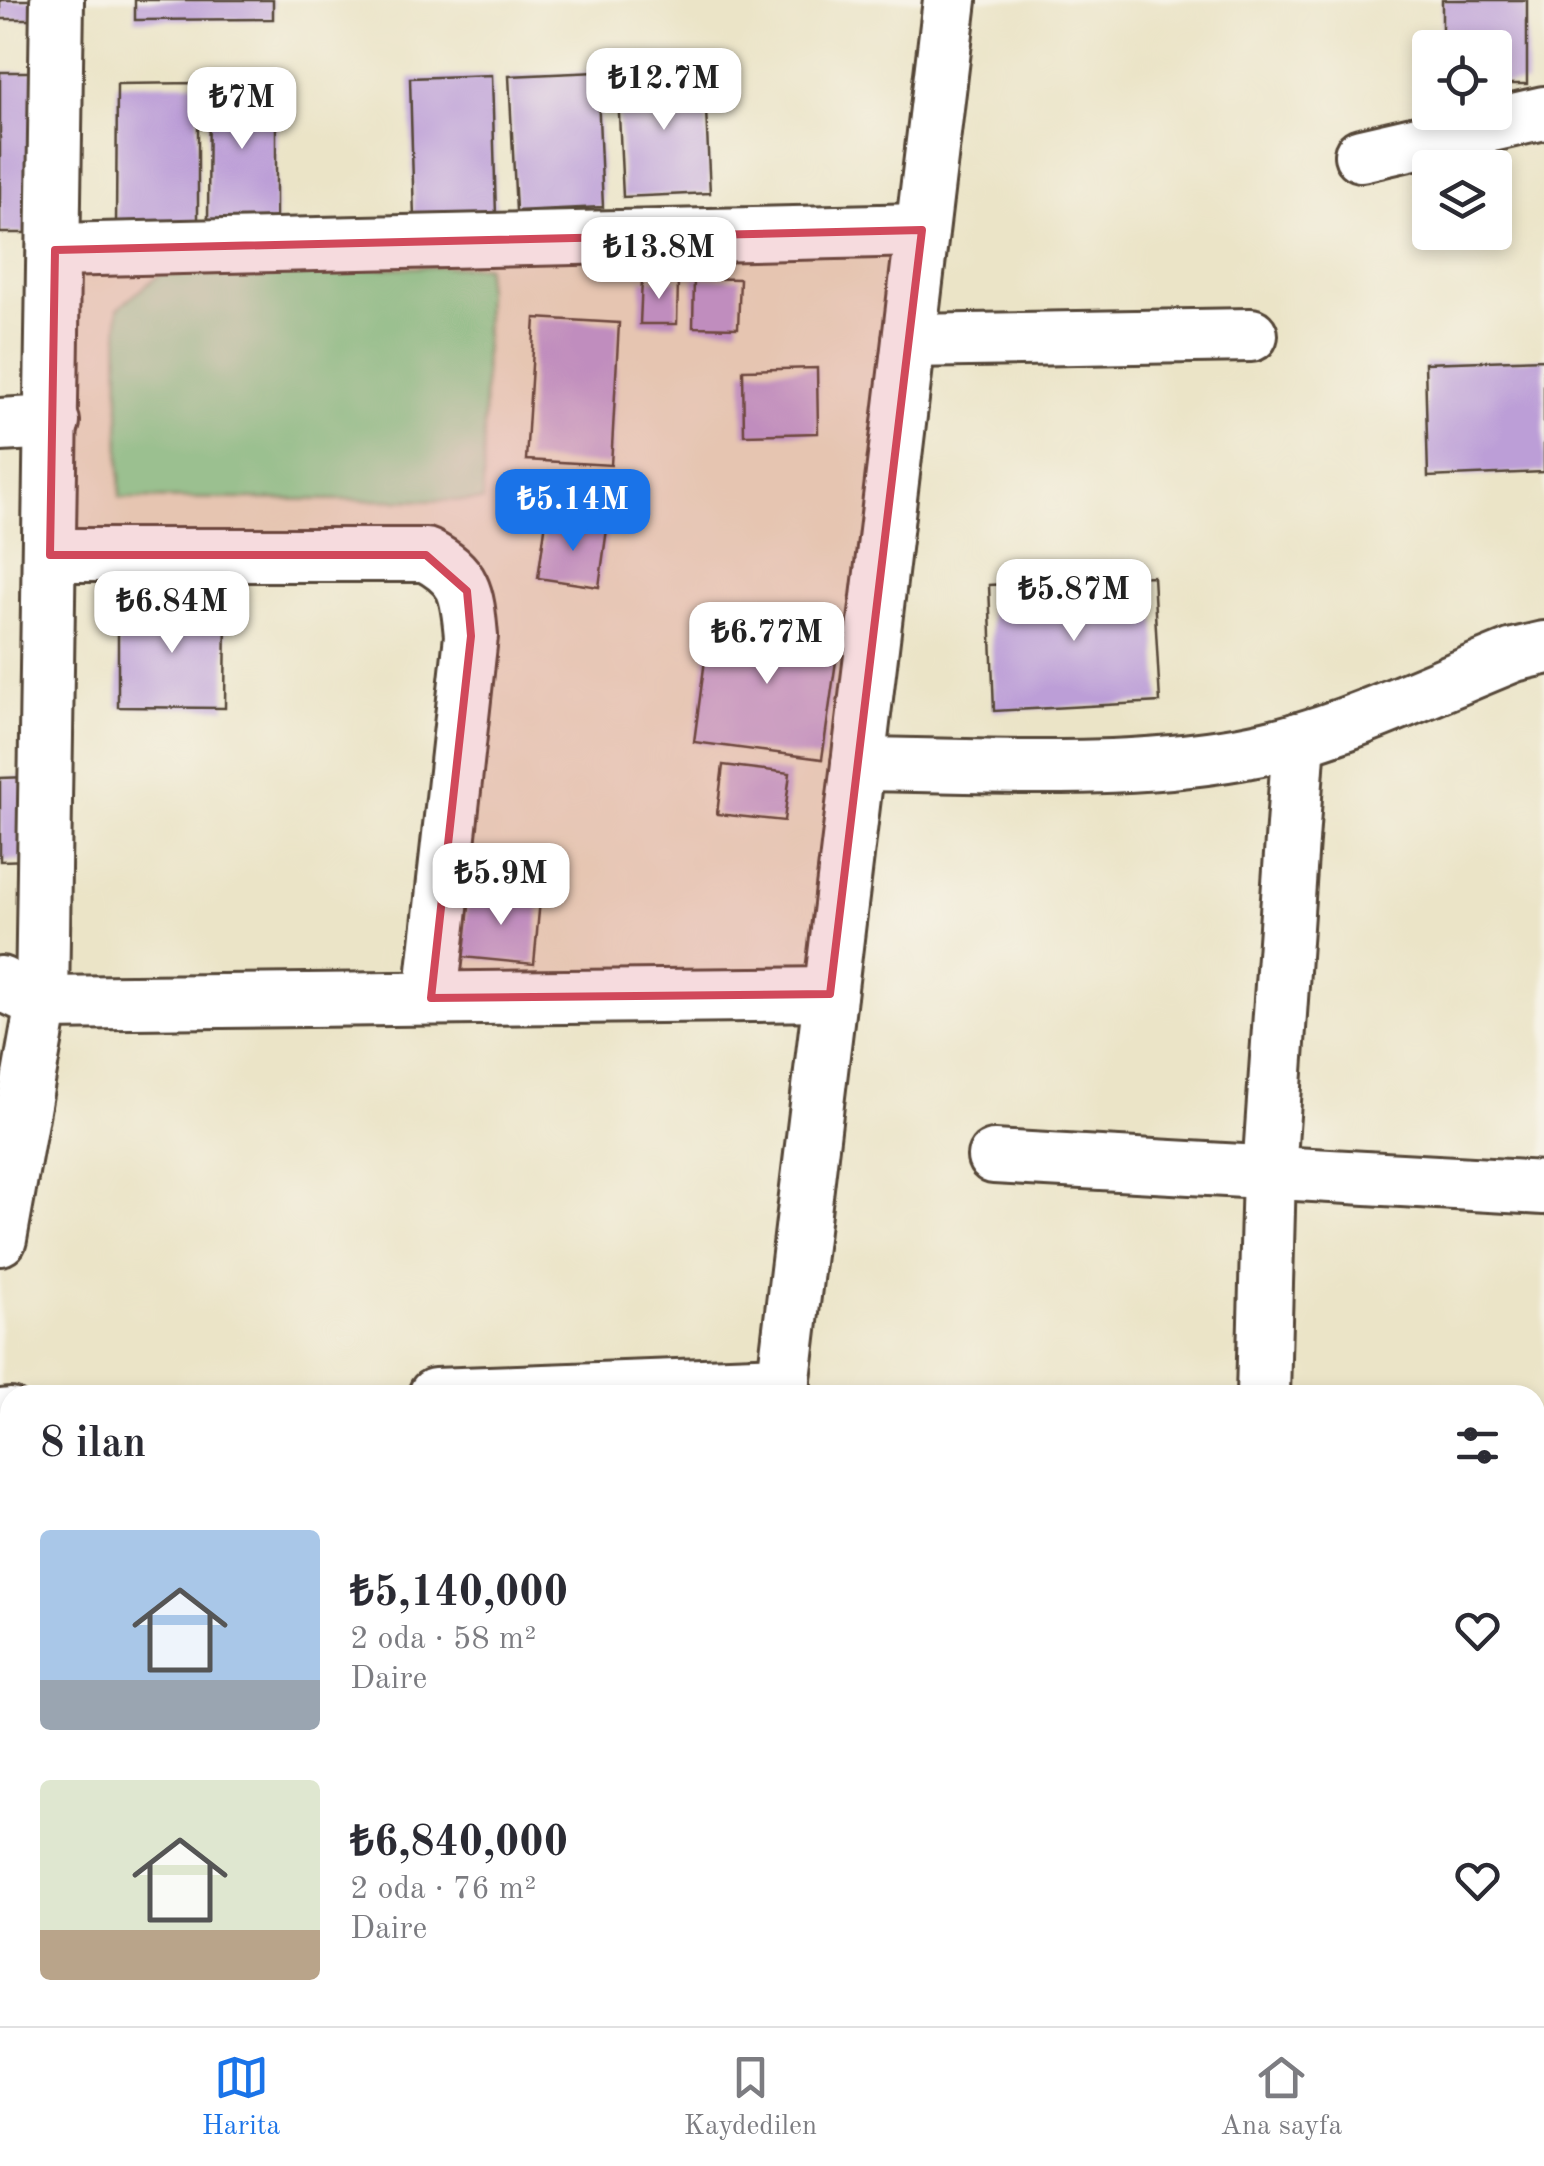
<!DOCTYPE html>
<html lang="tr">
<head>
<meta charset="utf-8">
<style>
  body { margin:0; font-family:"Old Standard TT",serif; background:#f7f7f7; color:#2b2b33; height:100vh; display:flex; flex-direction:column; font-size:38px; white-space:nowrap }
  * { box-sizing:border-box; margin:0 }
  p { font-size:32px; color:#7c7c81 }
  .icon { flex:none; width:55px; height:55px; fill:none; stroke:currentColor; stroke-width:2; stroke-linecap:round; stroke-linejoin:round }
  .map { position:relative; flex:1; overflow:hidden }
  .sheet { position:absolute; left:0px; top:1385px; width:1545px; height:642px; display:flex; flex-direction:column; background:#fff; border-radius:30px 30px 0 0; box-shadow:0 5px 15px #0003 }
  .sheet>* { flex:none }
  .buttons { position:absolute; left:1412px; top:30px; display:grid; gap:20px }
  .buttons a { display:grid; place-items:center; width:100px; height:100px; border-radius:10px; background:#fff; box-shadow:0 5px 15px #0003; font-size:50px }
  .price { position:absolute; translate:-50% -85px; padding:0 22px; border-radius:20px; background:#fff; color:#222; font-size:32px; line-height:65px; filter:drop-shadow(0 2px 5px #0008) }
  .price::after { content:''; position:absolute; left:50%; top:60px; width:30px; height:22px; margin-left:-15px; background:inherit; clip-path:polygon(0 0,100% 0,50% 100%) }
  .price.on { background:#1a73e8; color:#fff }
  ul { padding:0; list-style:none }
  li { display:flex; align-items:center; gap:30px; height:250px; padding:0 40px }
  li span { display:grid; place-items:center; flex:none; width:280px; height:200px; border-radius:10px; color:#555 }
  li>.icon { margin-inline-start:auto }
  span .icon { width:120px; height:120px; fill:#fffc; stroke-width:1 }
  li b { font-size:42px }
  h2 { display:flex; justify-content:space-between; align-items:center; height:120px; padding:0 40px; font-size:42px }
  .tab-bar { display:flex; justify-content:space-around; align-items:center; height:140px; border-top:2px solid #e1e1e2; background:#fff; font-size:28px; color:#7c7c81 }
  .tab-bar a { display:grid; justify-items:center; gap:5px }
  .tab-bar .on { color:#1a73e8 }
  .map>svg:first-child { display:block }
</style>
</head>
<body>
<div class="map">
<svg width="1544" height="2026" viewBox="0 0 1544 2026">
  <rect width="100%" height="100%" fill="#f7f3e8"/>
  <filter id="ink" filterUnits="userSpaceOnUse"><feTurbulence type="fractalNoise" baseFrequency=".01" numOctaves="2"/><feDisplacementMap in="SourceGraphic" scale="20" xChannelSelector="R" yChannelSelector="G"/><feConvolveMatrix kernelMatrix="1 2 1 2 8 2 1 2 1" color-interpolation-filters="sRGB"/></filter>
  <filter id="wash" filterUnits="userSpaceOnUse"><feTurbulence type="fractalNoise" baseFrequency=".0048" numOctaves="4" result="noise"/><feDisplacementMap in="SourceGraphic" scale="40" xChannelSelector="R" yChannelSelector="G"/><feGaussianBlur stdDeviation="2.25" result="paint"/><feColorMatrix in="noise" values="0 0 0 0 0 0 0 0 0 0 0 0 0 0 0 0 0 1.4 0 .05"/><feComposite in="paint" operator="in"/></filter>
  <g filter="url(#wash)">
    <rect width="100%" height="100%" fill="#ebe4c7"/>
    <!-- green -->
    <path fill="#8ede9e" stroke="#64845e" stroke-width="2.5" d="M486,266l-3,235 -363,-3 -2,-190 45,-36z"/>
    <g id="blocks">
      <!-- building -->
      <g fill="#bc9ed7">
        <rect x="0" y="0" width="35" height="19"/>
        <path d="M135,0h138v19l-138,1z"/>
        <path d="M1442,0h85v84h-32v-36h-53z"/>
        <path d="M704,68l6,125 -87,4 -6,-124z"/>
        <path d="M0,72h35l-2,161h-33z"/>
        <path d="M597,72l6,135 -87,4 -7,-135z"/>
        <path d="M492,75l4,141 -82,3 -4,-141z"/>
        <path d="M209,80h67v144h-68z"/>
        <path d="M198,83v143h-82l1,-142z"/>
        <path d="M694,278l46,1 -2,49 -45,-1z"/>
        <path d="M642,279l36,1 -1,44h-37z"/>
        <path d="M535,318l84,5 -8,142 -85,-5z"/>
        <path d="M1544,359v113l-116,5 -3,-114z"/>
        <path d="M817,368l1,65 -74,2 -1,-65z"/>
        <path d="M546,521l61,8 -8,58 -61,-9z"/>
        <path d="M1153,576l7,126 -166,9 -5,-126z"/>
        <path d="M118,604l108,1 -1,103 -107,-1z"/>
        <path d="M711,615l129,18 -18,126 -128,-17z"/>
        <path d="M723,765l67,8 -6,48 -67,-7z"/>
        <path d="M29,777l2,83 -31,1v-83z"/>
        <path d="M468,893l72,7 -6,64 -72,-7z"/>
        <path d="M1535,1836l9,1v101h-9z"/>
        <path d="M1535,2012l9,1v13h-68l1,-8h58z"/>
        <path d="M826,2018h166v8h-167z"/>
        <path d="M1220,2018h91l27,1v7h-119z"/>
      </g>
    </g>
  </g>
  <g filter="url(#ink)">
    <use href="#blocks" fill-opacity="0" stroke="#554637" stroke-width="2.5"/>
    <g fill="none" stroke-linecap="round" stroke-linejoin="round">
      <!-- minor casing -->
      <g stroke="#554637" stroke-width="58">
        <g id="minor">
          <path d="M1361,155l183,-42"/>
          <path d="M55,250l867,-20"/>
          <path d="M909,341l342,-6"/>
          <path d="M0,425l53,-3"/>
          <path d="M50,555h376c40,21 41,38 45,81l-40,362"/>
          <path d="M858,764c127,1 256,11 382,-11 94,-16 186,-63 274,-98l30,-7"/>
          <path d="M0,983l42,20 788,-9"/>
          <path d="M994,1157l550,31"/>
          <path d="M0,1239l42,-236 15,-1003"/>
          <path d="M435,1395l349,-13"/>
          <path d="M782,1395l168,-1395"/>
          <path d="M1263,1395l6,-222 30,-434"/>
          <path d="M0,1416l10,-1"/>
          <path d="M1535,1445h9"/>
          <path d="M0,1996l10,1"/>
          <path d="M710,2026l1,-8"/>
          <path d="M1138,2026l1,-8"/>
        </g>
      </g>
      <!-- minor -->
      <use href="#minor" stroke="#fff" stroke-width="52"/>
    </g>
  </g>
  <!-- marked area -->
  <path fill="#d1495b" fill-opacity="0.2" stroke="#d1495b" stroke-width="8" stroke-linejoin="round" d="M922,230l-92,764 -399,4 40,-362 -4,-45 -41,-36h-376l5,-305z"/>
</svg>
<div class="buttons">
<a><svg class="icon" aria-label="locate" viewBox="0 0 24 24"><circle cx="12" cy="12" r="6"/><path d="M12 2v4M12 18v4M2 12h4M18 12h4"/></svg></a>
<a><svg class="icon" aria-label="layers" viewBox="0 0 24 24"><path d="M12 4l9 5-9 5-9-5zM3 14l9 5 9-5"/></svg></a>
</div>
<b class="price" style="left:664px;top:133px">₺12.7M</b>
<b class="price" style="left:242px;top:152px">₺7M</b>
<b class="price" style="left:659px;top:302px">₺13.8M</b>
<b class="price on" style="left:573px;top:554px">₺5.14M</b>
<b class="price" style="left:1074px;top:644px">₺5.87M</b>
<b class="price" style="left:172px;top:656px">₺6.84M</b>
<b class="price" style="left:767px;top:687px">₺6.77M</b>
<b class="price" style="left:501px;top:928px">₺5.9M</b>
<section class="sheet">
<h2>8 ilan<svg class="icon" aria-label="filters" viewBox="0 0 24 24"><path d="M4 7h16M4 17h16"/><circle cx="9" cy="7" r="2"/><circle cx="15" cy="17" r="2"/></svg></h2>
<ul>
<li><span style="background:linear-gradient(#a9c7e8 75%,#9aa5b1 0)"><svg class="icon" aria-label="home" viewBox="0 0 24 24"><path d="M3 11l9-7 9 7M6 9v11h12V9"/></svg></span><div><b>₺5,140,000</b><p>2 oda · 58 m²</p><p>Daire</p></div><svg class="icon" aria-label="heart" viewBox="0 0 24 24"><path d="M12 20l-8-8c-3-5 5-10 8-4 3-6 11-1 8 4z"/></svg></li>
<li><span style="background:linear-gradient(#dfe7d0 75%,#b9a48a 0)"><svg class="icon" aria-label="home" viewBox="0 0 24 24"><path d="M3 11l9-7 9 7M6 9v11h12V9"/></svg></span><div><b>₺6,840,000</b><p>2 oda · 76 m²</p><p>Daire</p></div><svg class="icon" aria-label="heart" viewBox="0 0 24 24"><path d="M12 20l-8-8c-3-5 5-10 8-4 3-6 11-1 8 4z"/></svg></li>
</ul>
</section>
</div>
<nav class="tab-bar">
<a class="on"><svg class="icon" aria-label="map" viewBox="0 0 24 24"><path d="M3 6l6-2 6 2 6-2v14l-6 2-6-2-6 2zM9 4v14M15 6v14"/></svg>Harita</a>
<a><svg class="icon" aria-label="saved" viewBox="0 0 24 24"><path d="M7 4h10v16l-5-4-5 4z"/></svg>Kaydedilen</a>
<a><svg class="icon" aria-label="home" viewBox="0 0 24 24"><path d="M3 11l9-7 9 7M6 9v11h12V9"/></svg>Ana sayfa</a>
</nav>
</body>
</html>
